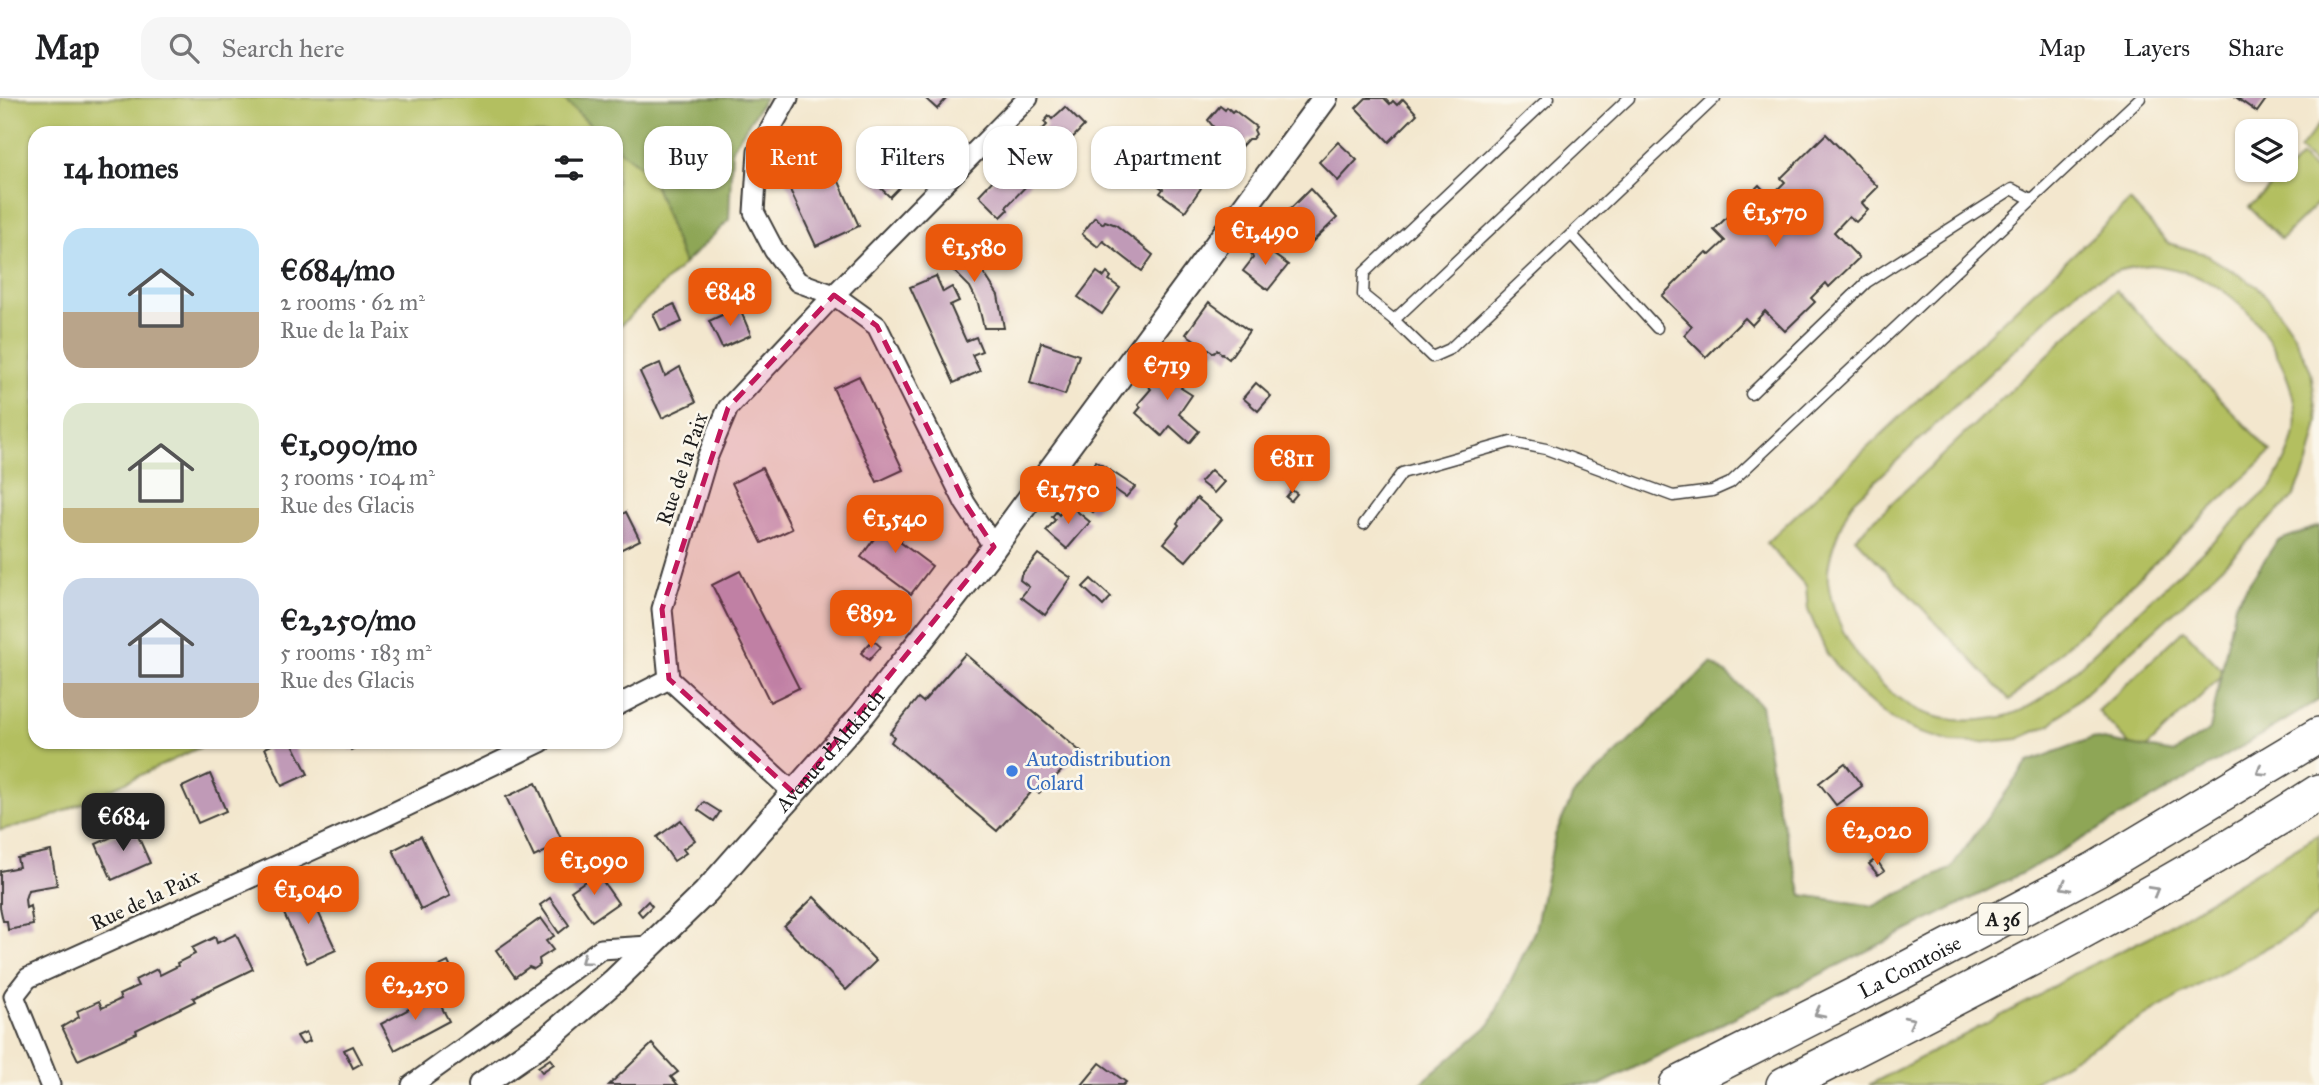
<!DOCTYPE html>
<html lang="en">
<head>
<meta charset="utf-8">
<style>
  body { margin:0; font-family:"IM FELL Great Primer",serif; background:#f6f6f6; color:#202124; height:100vh; display:flex; flex-direction:column; font-size:26px; white-space:nowrap }
  * { box-sizing:border-box; margin:0 }
  p { font-size:23px; color:#757577 }
  .icon { flex:none; width:38px; height:38px; fill:none; stroke:currentColor; stroke-width:2; stroke-linecap:round; stroke-linejoin:round }
  .map { position:relative; flex:1; overflow:hidden }
  .sheet { position:absolute; left:28px; top:28px; width:595px; height:623px; display:flex; flex-direction:column; background:#fff; border-radius:21px; box-shadow:0 2px 5px #0004 }
  .sheet>* { flex:none }
  .guide { position:absolute; left:644px; top:28px; width:665px; height:63px; display:flex; gap:14px }
  .tools { position:absolute; left:2235px; top:21px; display:grid; gap:14px }
  .tools a { display:grid; place-items:center; width:63px; height:63px; border-radius:14px; background:#fff; box-shadow:0 2px 5px #0004; font-size:35px }
  .price { position:absolute; translate:-50% -60px; padding:0 16px; border-radius:14px; background:#ea580c; color:#fff; font-size:23px; line-height:46px; filter:drop-shadow(0 2px 4px #0008) }
  .price::after { content:''; position:absolute; left:50%; top:42px; width:21px; height:16px; margin-left:-10px; background:inherit; clip-path:polygon(0 0,100% 0,50% 100%) }
  .price.on { background:#222; color:#fff }
  ul { padding:0; list-style:none }
  li { display:flex; align-items:center; gap:21px; height:175px; padding:0 35px }
  li span { display:grid; place-items:center; flex:none; width:196px; height:140px; border-radius:21px; color:#555 }
  li>.icon { margin-inline-start:auto }
  span .icon { width:84px; height:84px; fill:#fffc; stroke-width:1 }
  li b { font-size:30px }
  h2 { display:flex; justify-content:space-between; align-items:center; height:84px; padding:0 35px; font-size:30px }
  .pill { padding:0 24px; border-radius:21px; background:#fff; box-shadow:0 2px 5px #0004; font-size:24px; line-height:63px }
  .pill.on { background:#ea580c; color:#fff }
  header { display:flex; align-items:center; gap:42px; box-sizing:border-box; height:98px; padding:0 35px; background:#fff; border-bottom:2px solid #e0e0e0 }
  header strong { font-size:33px }
  nav { display:flex; gap:38px; margin-inline-start:auto; font-size:24px }
  .search { width:490px; height:63px; background:#f6f6f6; display:flex; align-items:center; gap:18px; box-sizing:border-box; padding:0 24px; border-radius:21px; color:#757577; font-size:26px }
  .map>svg:first-child { display:block }
</style>
</head>
<body>
<header>
<strong>Map</strong>
<div class="search"><svg class="icon" aria-label="search" viewBox="0 0 24 24"><circle cx="10" cy="10" r="6"/><path d="M15 15l6 6"/></svg>Search here</div>
<nav><a>Map</a><a>Layers</a><a>Share</a></nav>
</header>
<div class="map">
<svg width="2319" height="987" viewBox="0 0 2319 987">
  <rect width="100%" height="100%" fill="#fbf7ec"/>
  <filter id="ink" filterUnits="userSpaceOnUse"><feTurbulence type="fractalNoise" baseFrequency=".0143" numOctaves="2"/><feDisplacementMap in="SourceGraphic" scale="14" xChannelSelector="R" yChannelSelector="G"/><feConvolveMatrix kernelMatrix="1 2 1 2 8 2 1 2 1" color-interpolation-filters="sRGB"/></filter>
  <filter id="wash" filterUnits="userSpaceOnUse"><feTurbulence type="fractalNoise" baseFrequency=".00686" numOctaves="4" result="noise"/><feDisplacementMap in="SourceGraphic" scale="28" xChannelSelector="R" yChannelSelector="G"/><feGaussianBlur stdDeviation="1.57" result="paint"/><feColorMatrix in="noise" values="0 0 0 0 0 0 0 0 0 0 0 0 0 0 0 0 0 1.4 0 .05"/><feComposite in="paint" operator="in"/></filter>
  <g filter="url(#wash)">
    <rect width="100%" height="100%" fill="#f3e7ce"/>
    <!-- green -->
    <g fill="#b3bf61" stroke="#686e3e" stroke-width="2" fill-rule="evenodd">
      <path d="M0,0h562l37,35h-564v609h176l-162,76 -49,12z"/>
      <path d="M2319,26v44l-20,-18z"/>
      <path d="M616,49l35,28 33,89 -63,61 -5,-1z"/>
      <path d="M2301,59l18,18v27l-38,37 -32,-32z"/>
      <path d="M2130,103l38,42 37,11 53,33 15,17 20,29 18,38 7,51 -10,42 -14,32 -97,95 -147,134 -32,14 -40,4 -27,-1 -34,-10 -27,-13 -34,-29 -29,-36 -19,-44 -2,-24 -40,-43zM2151,167c61,7 101,39 128,94 11,22 19,47 16,72 -3,19 -14,38 -23,55l-218,204c-17,12 -36,25 -58,28 -24,4 -51,4 -74,-6 -48,-22 -88,-79 -94,-131 -2,-23 13,-57 23,-77l229,-216c24,-14 44,-21 71,-23z"/>
      <path d="M2116,192l155,162 -261,248 -155,-162z"/>
      <path d="M2184,532l41,43 -86,82 -41,-44z"/>
      <path d="M2319,736v80l-22,17 -118,65 -151,89h-159l164,-86 40,-25 76,-37z"/>
    </g>
    <!-- forest -->
    <g fill="#8ea657" stroke="#55613a" stroke-width="2">
      <path d="M562,0h203l-33,51 -3,71 -45,44 -33,-89 -35,-28v-14h-17z"/>
      <path d="M2319,428v174l-108,65 -187,107 -424,213h-181l71,-61 45,-94 20,-95 18,-40 138,-132 16,11 34,31 15,93 26,97 72,11 76,-37 78,-107 64,-24 82,15 36,-23 25,-126 42,-63z"/>
    </g>
    <g id="blocks">
      <!-- building -->
      <g fill="#c09ab7">
        <path d="M925,0h22l-10,11z"/>
        <path d="M1366,0h18l6,6 3,-3 4,4 6,-6 14,15 -28,28 -33,-34z"/>
        <path d="M2237,0h30l-10,14z"/>
        <path d="M1220,8l5,4 2,-3 5,5 2,-2 22,17 -2,3 2,4 -4,5h-4l-10,11 -12,-8 -2,3 -5,-3 3,-4 -14,-18z"/>
        <path d="M1065,9l19,19 -28,29 -19,-20 10,-10 -3,-3 5,-6 3,3z"/>
        <path d="M1826,36l52,53 -16,16 6,7 -12,12 -7,-6 -15,16 25,26 -30,29 -3,-4 -15,15 4,4 -30,29 -20,-20 -13,14 -7,-7 -39,39 -22,-22 8,-9 -30,-30 44,-44 4,3 15,-14 -11,-11 45,-45 11,12 15,-15 -4,-4z"/>
        <path d="M1338,44l19,18 -19,21 -19,-19z"/>
        <path d="M903,46l20,19 -33,34 -20,-19z"/>
        <path d="M828,59l31,69 -43,20 -32,-69z"/>
        <path d="M1010,64l20,20 -24,25 2,3 -7,7 -22,-22z"/>
        <path d="M1159,64l15,11 2,-3 25,18 -16,23 -25,-18 3,-4 -16,-11z"/>
        <path d="M1310,91l27,29 -25,24 -27,-28z"/>
        <path d="M1095,119l8,7 2,-3 11,4 37,30 -11,16 -39,-30 -5,6 -16,-13z"/>
        <path d="M941,142l29,17 10,10 18,28 6,33h-20l-6,-25 -8,-16 -19,-19 -16,-8z"/>
        <path d="M1258,148h4l26,19 -20,25 -25,-19 10,-13 -2,-5 2,-5z"/>
        <path d="M1097,174l7,5 3,-4 4,4 -2,3 11,8 -18,26 -24,-17z"/>
        <path d="M936,178l7,16 9,-5 7,14 -9,4 16,36 10,-4 6,14 -10,4 8,16 -26,12 -44,-96z"/>
        <path d="M1209,204l40,29 -20,28 -12,-9 -3,3 -28,-19z"/>
        <path d="M674,206l8,18 -21,9 -8,-17z"/>
        <path d="M739,209l12,28 -29,13 -13,-27z"/>
        <path d="M1041,244l38,13 -14,40 -35,-12z"/>
        <path d="M1166,260l23,19 -8,11 11,7 -13,19 20,17 -10,12 -19,-17 -8,10 -26,-23 5,-6 -3,-3 13,-15 -3,-3z"/>
        <path d="M660,265l5,13 15,-9 16,35 -34,16 -22,-46z"/>
        <path d="M859,278l44,94 -26,12 -44,-94z"/>
        <path d="M1256,285l15,13 -13,15 -15,-13z"/>
        <path d="M1096,363l39,26 -9,10 -12,-8 -2,4 -2,-2 -17,21 -15,-12 5,-7 -6,-4 7,-11 -4,-3 5,-7 4,3z"/>
        <path d="M762,370l30,61 -30,14 -30,-60z"/>
        <path d="M1211,372l13,12 -10,11 -14,-11z"/>
        <path d="M1292,392l5,4 -6,7 -5,-4z"/>
        <path d="M1197,400l25,21 -36,42 -22,-18 15,-18 -2,-2z"/>
        <path d="M1068,406l22,18 -23,27 -21,-18 9,-11 -3,-3 4,-5 3,3z"/>
        <path d="M878,411l29,23 -7,10 32,24 -21,28 -50,-37 20,-28 -11,-8z"/>
        <path d="M626,414l14,28 -24,12v-34z"/>
        <path d="M1038,456l33,24 -26,37 -24,-18 8,-10 -9,-7 1,-5z"/>
        <path d="M740,473l59,117 -29,14 -58,-117z"/>
        <path d="M1091,481l20,18 -8,9 -20,-19z"/>
        <path d="M874,501l9,8 4,-5 11,9 -23,26 -20,-17z"/>
        <path d="M873,542l8,7 -12,13 -8,-7z"/>
        <path d="M965,556l116,98 -42,41 -5,-4 -37,42 -106,-89 3,-5 -4,-4 28,-35 5,4z"/>
        <path d="M278,644h14l16,32 -26,12 -17,-38z"/>
        <path d="M347,644h20l-16,8z"/>
        <path d="M1845,665l17,23 -26,19 -17,-22z"/>
        <path d="M210,676l16,37 -28,12 -16,-36z"/>
        <path d="M536,685l27,60 -29,14 -28,-60z"/>
        <path d="M704,704l16,10 -6,9 -16,-11z"/>
        <path d="M681,722l14,20 -12,9 3,4 -12,8 -17,-24z"/>
        <path d="M134,729l16,36 -38,17 -16,-36z"/>
        <path d="M421,738l29,60 -29,14 -28,-60z"/>
        <path d="M51,753l6,34 -29,5 -3,9 1,9 4,-2 3,19 -25,5 -1,-9h-4l-3,-14v-36l19,-4 -2,-9z"/>
        <path d="M1876,761l8,12 -6,4 -9,-11z"/>
        <path d="M597,775l21,30 -26,18 -21,-30z"/>
        <path d="M308,792l28,60 -29,13 -28,-60z"/>
        <path d="M814,799l62,64 -30,29 -62,-64z"/>
        <path d="M550,800l19,27 -10,8 -19,-28z"/>
        <path d="M648,803l4,5 -10,10 -4,-5z"/>
        <path d="M541,820l13,18 -8,5 7,9 -14,9 1,6 -6,4 -5,-2 -14,10 -19,-27z"/>
        <path d="M236,836l17,35 -60,29 2,3 -59,29 1,3 -59,27 -16,-33 17,-10 -2,-6 22,-10 3,7 19,-9 -2,-4 19,-9 -3,-6 22,-11 3,6 18,-9 -1,-3 18,-9 -3,-6 23,-11 2,6z"/>
        <path d="M448,864l8,17 -25,12 -8,-17z"/>
        <path d="M435,897l14,26 -54,29 -14,-26z"/>
        <path d="M306,934l4,9 -8,3 -5,-8z"/>
        <path d="M652,946l26,28 -7,5 7,8h-69z"/>
        <path d="M353,948l9,17 -9,5 -9,-18z"/>
        <path d="M550,961l4,5 -12,8 -4,-5z"/>
        <path d="M1100,965l26,19 -3,3h-41z"/>
      </g>
    </g>
  </g>
  <g filter="url(#ink)">
    <use href="#blocks" fill-opacity="0" stroke="#3c3a37" stroke-width="2"/>
    <g fill="none" stroke-linecap="round" stroke-linejoin="round">
      <!-- service casing -->
      <g stroke="#3c3a37" stroke-width="13">
        <g id="service">
          <path d="M1629,0l-235,222 38,37 18,-8 265,-251"/>
          <path d="M1572,137l85,93"/>
          <path d="M1394,222l-31,-25 1,-22 185,-175"/>
          <path d="M1751,296l116,-112 145,-93 19,10"/>
          <path d="M1364,426l38,-51 109,-31 35,7 127,47 39,-5 18,-8 410,-385"/>
        </g>
      </g>
      <!-- minor casing -->
      <g stroke="#3c3a37" stroke-width="23">
        <g id="minor">
          <path d="M788,0l-30,53 -4,61 20,38 24,32 36,13 43,31 88,177 29,44"/>
          <path d="M616,608l53,-27"/>
          <path d="M794,695l-125,-114 -7,-70 45,-151 21,-50 106,-113 194,-197"/>
          <path d="M50,987l-36,-89 14,-18 346,-156 167,-80"/>
          <path d="M412,987l189,-136 48,-3"/>
        </g>
      </g>
      <!-- tertiary casing -->
      <g stroke="#3c3a37" stroke-width="28">
        <g id="tertiary">
          <path id="s1" d="M481,987l65,-45 68,-59 92,-89 157,-178 131,-167 331,-449"/>
        </g>
      </g>
      <!-- motorway casing -->
      <g stroke="#3c3a37" stroke-width="38">
        <g id="motorway">
          <path id="s2" d="M1677,987l224,-113 195,-103 223,-134"/>
          <path d="M1784,987c181,-92 364,-183 535,-293"/>
        </g>
      </g>
      <!-- service -->
      <use href="#service" stroke="#fff" stroke-width="10"/>
      <!-- minor -->
      <use href="#minor" stroke="#fff" stroke-width="19"/>
      <!-- tertiary -->
      <use href="#tertiary" stroke="#fff" stroke-width="24"/>
      <!-- motorway -->
      <use href="#motorway" stroke="#fff" stroke-width="35"/>
    </g>
    <!-- one-way arrows -->
    <defs><path id="oneway-chevron" d="M-2-3.5L2.5 0L-2 3.5" fill="none" stroke-width="1.6" stroke-linecap="round" stroke-linejoin="round" transform="scale(1.75)"/></defs>
    <g stroke="#999">
      <use href="#oneway-chevron" transform="translate(2261 673) rotate(148)"/>
      <use href="#oneway-chevron" transform="translate(2065 788) rotate(152)"/>
      <use href="#oneway-chevron" transform="translate(2154 793) rotate(-30)"/>
      <use href="#oneway-chevron" transform="translate(585 862) rotate(144)"/>
      <use href="#oneway-chevron" transform="translate(1819 915) rotate(153)"/>
      <use href="#oneway-chevron" transform="translate(1910 923) rotate(-27)"/>
    </g>
  </g>
  <!-- marked area -->
  <path fill="#c2185b" fill-opacity="0.2" stroke="#c2185b" stroke-width="5" stroke-dasharray="14 9" stroke-linejoin="round" d="M834,197l43,31 88,177 29,44 -200,246 -125,-114 -7,-70 66,-201z"/>
  <!-- markers -->
  <circle fill="#3f7fe0" stroke="#fbf7ec" stroke-width="2.5" cx="1012" cy="673" r="7"/>
  <g text-anchor="middle" stroke-width="5" stroke-linejoin="round" paint-order="stroke">
    <!-- shield labels -->
    <rect fill="#fbf7ec" stroke="#5f5e5a" stroke-width="2" x="1978.5" y="805.5" width="49" height="31" rx="5"/>
    <g font-size="19" font-weight="bold" fill="#1c1c1c">
      <text x="2003" y="828">A 36</text>
    </g>
    <!-- street labels -->
    <g font-size="21" fill="#1c1c1c" stroke="#fbf7ec">
      <text transform="translate(682 371) rotate(-71)" y="7">Rue de la Paix</text>
      <text dy="7" stroke="none"><textPath href="#s1" startOffset="485">Avenue d'Altkirch</textPath></text>
      <text transform="translate(145 802) rotate(-25)" y="7">Rue de la Paix</text>
      <text dy="7" stroke="none"><textPath href="#s2" startOffset="261">La Comtoise</textPath></text>
    </g>
    <!-- shop labels -->
    <g font-size="21" fill="#366cbe" stroke="#fbf7ec" text-anchor="start">
      <text x="1026" y="668">Autodistribution<tspan x="1026" dy="24">Colard</tspan></text>
    </g>
  </g>
</svg>
<div class="tools">
<a><svg class="icon" aria-label="layers" viewBox="0 0 24 24"><path d="M12 4l9 5-9 5-9-5zM3 14l9 5 9-5"/></svg></a>
</div>
<b class="price" style="left:1775px;top:151px">€1,570</b>
<b class="price" style="left:1265px;top:169px">€1,490</b>
<b class="price" style="left:974px;top:186px">€1,580</b>
<b class="price" style="left:730px;top:230px">€848</b>
<b class="price" style="left:1167px;top:304px">€719</b>
<b class="price" style="left:1292px;top:397px">€811</b>
<b class="price" style="left:1068px;top:428px">€1,750</b>
<b class="price" style="left:895px;top:457px">€1,540</b>
<b class="price" style="left:871px;top:552px">€892</b>
<b class="price on" style="left:123px;top:755px">€684</b>
<b class="price" style="left:1877px;top:769px">€2,020</b>
<b class="price" style="left:594px;top:799px">€1,090</b>
<b class="price" style="left:308px;top:828px">€1,040</b>
<b class="price" style="left:415px;top:924px">€2,250</b>
<div class="guide">
<a class="pill">Buy</a>
<a class="pill on">Rent</a>
<a class="pill">Filters</a>
<a class="pill">New</a>
<a class="pill">Apartment</a>
</div>
<section class="sheet">
<h2>14 homes<svg class="icon" aria-label="filters" viewBox="0 0 24 24"><path d="M4 7h16M4 17h16"/><circle cx="9" cy="7" r="2"/><circle cx="15" cy="17" r="2"/></svg></h2>
<ul>
<li><span style="background:linear-gradient(#bfe0f5 60%,#b9a48a 0)"><svg class="icon" aria-label="home" viewBox="0 0 24 24"><path d="M3 11l9-7 9 7M6 9v11h12V9"/></svg></span><div><b>€684/mo</b><p>2 rooms · 62 m²</p><p>Rue de la Paix</p></div></li>
<li><span style="background:linear-gradient(#dfe7d0 75%,#c2b280 0)"><svg class="icon" aria-label="home" viewBox="0 0 24 24"><path d="M3 11l9-7 9 7M6 9v11h12V9"/></svg></span><div><b>€1,090/mo</b><p>3 rooms · 104 m²</p><p>Rue des Glacis</p></div></li>
<li><span style="background:linear-gradient(#c9d6e8 75%,#b9a48a 0)"><svg class="icon" aria-label="home" viewBox="0 0 24 24"><path d="M3 11l9-7 9 7M6 9v11h12V9"/></svg></span><div><b>€2,250/mo</b><p>5 rooms · 183 m²</p><p>Rue des Glacis</p></div></li>
</ul>
</section>
</div>
</body>
</html>
